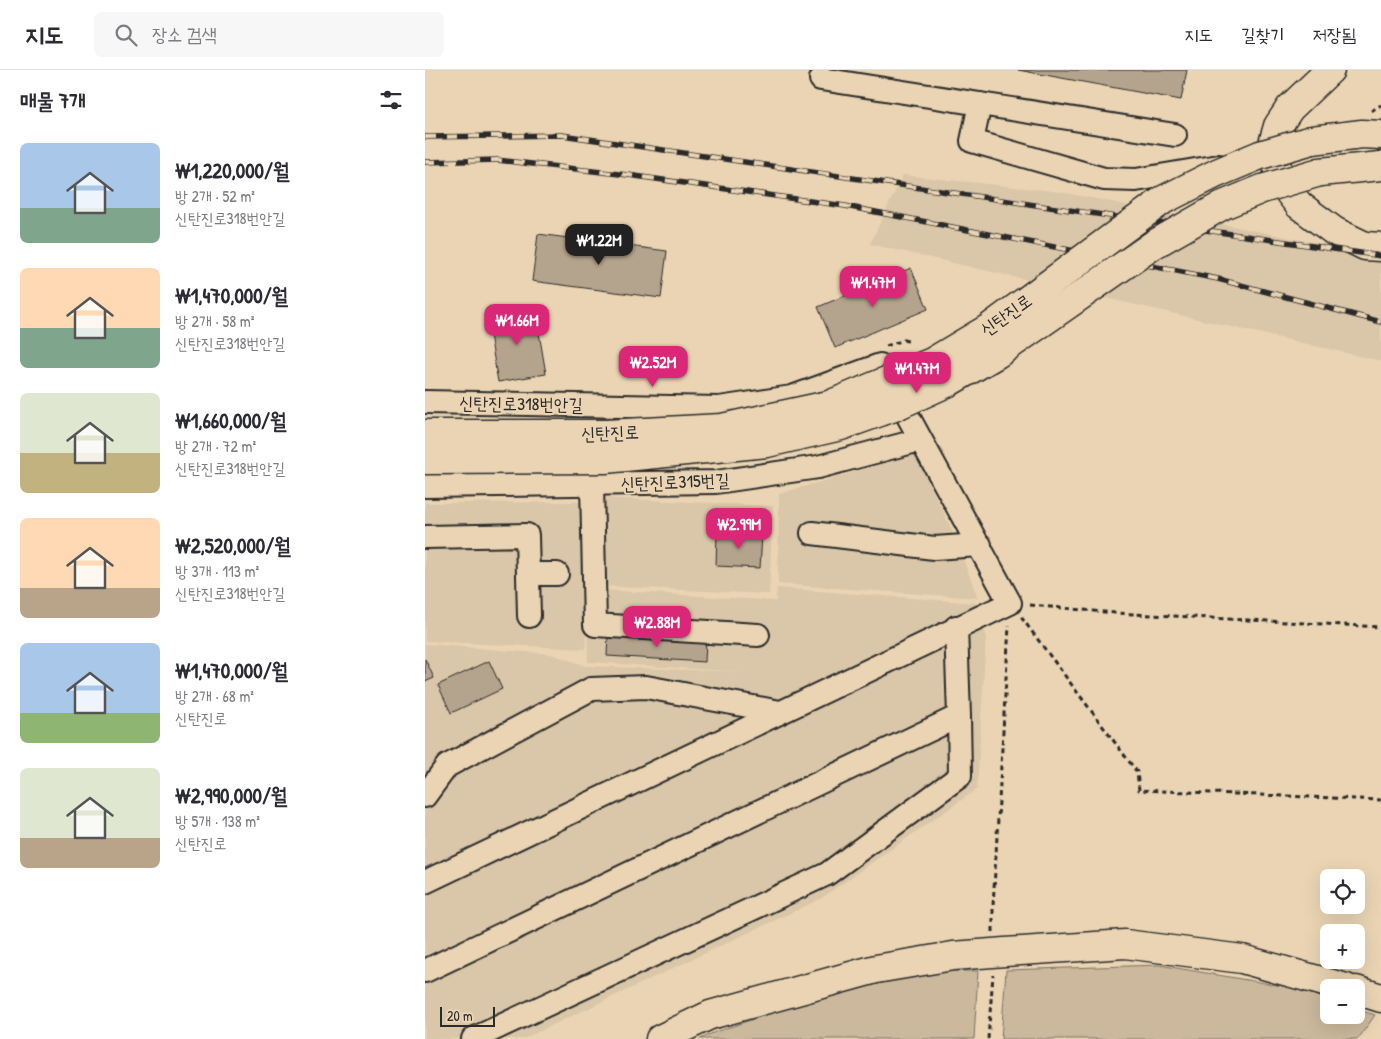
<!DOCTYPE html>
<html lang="ko">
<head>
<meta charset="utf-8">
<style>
  body { margin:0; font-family:"Patrick Hand","Poor Story",sans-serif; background:#f7f7f7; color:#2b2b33; height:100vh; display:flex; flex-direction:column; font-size:19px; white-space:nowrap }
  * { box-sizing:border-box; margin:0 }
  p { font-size:16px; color:#7c7c81 }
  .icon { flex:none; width:28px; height:28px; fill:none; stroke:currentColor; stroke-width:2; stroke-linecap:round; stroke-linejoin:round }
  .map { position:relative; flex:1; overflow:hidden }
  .drawer { display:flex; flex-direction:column; background:#fff; width:425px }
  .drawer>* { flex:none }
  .controls { position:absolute; left:895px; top:799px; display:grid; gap:10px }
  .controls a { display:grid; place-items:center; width:45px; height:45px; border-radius:8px; background:#fff; box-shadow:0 5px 20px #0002; font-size:25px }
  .scale { position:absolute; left:15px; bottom:12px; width:55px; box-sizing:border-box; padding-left:5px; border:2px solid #2b2b2b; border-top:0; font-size:14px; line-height:18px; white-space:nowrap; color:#2b2b2b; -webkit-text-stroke:4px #ead4b3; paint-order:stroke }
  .price { position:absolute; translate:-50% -42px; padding:0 11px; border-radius:10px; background:#db2777; color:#fff; font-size:16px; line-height:32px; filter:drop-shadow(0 1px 2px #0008) }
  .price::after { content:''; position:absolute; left:50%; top:30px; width:15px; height:11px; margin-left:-8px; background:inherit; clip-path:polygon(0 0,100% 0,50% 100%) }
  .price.current { background:#222; color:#fff }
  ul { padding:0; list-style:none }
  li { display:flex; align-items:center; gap:15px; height:125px; padding:0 20px }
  li span { display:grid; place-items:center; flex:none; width:140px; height:100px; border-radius:8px; color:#555 }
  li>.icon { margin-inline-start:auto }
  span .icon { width:60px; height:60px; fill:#fffc; stroke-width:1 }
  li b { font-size:21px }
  h2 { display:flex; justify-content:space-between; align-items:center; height:60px; padding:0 20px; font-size:21px }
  header { display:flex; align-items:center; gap:30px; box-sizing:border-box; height:70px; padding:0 25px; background:#fff; border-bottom:1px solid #e1e1e2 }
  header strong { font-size:24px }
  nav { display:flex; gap:28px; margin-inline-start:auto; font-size:18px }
  .search { width:350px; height:45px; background:#f7f7f7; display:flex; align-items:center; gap:12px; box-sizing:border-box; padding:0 18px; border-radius:8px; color:#7c7c81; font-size:19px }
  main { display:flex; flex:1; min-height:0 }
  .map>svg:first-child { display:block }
</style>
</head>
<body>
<header>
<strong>지도</strong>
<div class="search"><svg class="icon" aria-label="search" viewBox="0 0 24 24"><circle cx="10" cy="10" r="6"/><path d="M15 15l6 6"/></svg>장소 검색</div>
<nav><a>지도</a><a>길찾기</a><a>저장됨</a></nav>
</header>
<main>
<section class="drawer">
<h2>매물 7개<svg class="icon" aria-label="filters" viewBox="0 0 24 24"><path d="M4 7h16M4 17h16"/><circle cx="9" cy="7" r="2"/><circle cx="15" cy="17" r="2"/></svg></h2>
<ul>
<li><span style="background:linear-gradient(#a9c7e8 65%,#7fa58c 0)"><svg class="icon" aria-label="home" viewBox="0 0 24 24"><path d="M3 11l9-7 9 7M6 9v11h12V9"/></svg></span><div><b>₩1,220,000/월</b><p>방 2개 · 52 m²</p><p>신탄진로318번안길</p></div></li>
<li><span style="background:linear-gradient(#ffd9b3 60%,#7fa58c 0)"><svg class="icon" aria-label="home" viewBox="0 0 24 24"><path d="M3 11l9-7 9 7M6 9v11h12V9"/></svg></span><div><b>₩1,470,000/월</b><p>방 2개 · 58 m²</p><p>신탄진로318번안길</p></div></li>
<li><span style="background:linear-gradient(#dfe7d0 60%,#c2b280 0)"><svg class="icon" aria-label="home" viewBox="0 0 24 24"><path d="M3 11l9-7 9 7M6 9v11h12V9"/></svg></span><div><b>₩1,660,000/월</b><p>방 2개 · 72 m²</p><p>신탄진로318번안길</p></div></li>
<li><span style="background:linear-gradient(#ffd9b3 70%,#b9a48a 0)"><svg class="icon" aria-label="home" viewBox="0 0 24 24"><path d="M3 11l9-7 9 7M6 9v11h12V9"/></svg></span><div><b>₩2,520,000/월</b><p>방 3개 · 113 m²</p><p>신탄진로318번안길</p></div></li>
<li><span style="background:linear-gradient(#a9c7e8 70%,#8fb573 0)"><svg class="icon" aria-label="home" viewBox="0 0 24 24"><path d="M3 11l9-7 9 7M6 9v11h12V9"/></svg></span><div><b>₩1,470,000/월</b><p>방 2개 · 68 m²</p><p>신탄진로</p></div></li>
<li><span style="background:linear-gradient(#dfe7d0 70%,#b9a48a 0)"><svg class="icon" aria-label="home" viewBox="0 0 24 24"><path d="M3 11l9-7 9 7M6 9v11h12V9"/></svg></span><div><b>₩2,990,000/월</b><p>방 5개 · 138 m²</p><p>신탄진로</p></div></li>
</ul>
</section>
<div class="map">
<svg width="956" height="969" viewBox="0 0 956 969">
  <rect width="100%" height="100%" fill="#ead4b3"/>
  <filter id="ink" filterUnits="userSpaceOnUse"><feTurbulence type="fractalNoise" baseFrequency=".02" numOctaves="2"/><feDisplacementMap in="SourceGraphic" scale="10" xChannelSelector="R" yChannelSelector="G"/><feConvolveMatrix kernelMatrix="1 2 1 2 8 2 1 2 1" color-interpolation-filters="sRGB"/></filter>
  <g filter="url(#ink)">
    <!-- built -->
    <g fill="#dac6a8">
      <path d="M478,105l158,17 286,57 34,4v108l-511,-117z"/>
      <path d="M490,384l36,74 27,70 -200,-14 1,-90z"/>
      <path d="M179,428l169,8 -4,88 -169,-8z"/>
      <path d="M157,432l4,147 -161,-8v-138z"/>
      <path d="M352,518l199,15 10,32 -9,154 -157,110 -297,140h-98v-395l126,10 35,12 157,6 -155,-10 -1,-73 189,12z"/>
    </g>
    <!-- green -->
    <g fill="#cbb89d" stroke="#7b7264">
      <path d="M734,895l135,23 35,12v15h27v-6l19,6 -17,24h-357l5,-69z"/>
      <path d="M509,901h44l-4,68h-274l15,-7 101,-34z"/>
    </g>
    <!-- building -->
    <g fill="#b5a48d" stroke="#2b2b2b">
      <path d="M593,0h169l-6,30z"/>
      <path d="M113,164l129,17 -6,47 -129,-17z"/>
      <path d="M486,198l17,41 -93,39 -17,-41z"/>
      <path d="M110,239l11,65 -48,8 -11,-65z"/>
      <path d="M292,462l45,2 -2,34 -44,-2z"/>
      <path d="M183,564l98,6 -1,22 -98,-6z"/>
      <path d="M0,589l9,19 -9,4z"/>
      <path d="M64,591l13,28 -51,24 -13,-28z"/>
    </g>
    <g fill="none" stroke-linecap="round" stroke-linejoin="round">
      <!-- minor casing -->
      <g stroke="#2b2b2b" stroke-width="26">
        <g id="minor">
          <path d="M396,9l159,25 -8,37 132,38 32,1 83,-14"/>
          <path d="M555,34l195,31"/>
          <path d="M0,332l294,6 73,-11 88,-32 130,238 -585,279"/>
          <path d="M167,414l3,141 163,10"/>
          <path d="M0,416l291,-4 102,-15 102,-27"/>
          <path d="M387,463l122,15 46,-3"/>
          <path d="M0,467l102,-2 2,81"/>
          <path d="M103,504h29"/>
          <path d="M0,726l22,-30 144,-77 55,-2 134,25"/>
          <path d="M0,901l534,-255"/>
          <path d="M48,969l354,-165 133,-98 -1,-60 -3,-89"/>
        </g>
      </g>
      <!-- major casing -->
      <g stroke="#2b2b2b" stroke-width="31">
        <g id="major">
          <path d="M905,0l-40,38 -12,18 -6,21 9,35 18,23 35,26 31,15 16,1"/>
          <path d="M887,70l50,-6 19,1"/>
          <path d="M895,102l61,-6"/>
        </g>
      </g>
      <!-- highway casing -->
      <g stroke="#2b2b2b" stroke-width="31">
        <g id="highway">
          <path d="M931,920l25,8"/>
          <path d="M235,969l50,-24 166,-46 77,-13 52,-4 120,-8 117,15 104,29"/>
        </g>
      </g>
      <!-- path -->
      <g stroke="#2b2b2b" stroke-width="3" stroke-dasharray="5 4" stroke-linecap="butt">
        <path d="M946,41l10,-6"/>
        <path d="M461,276l18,-6 6,2"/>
        <path d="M605,535l85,8 266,14"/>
        <path d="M596,547l116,155 2,18 242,10"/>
        <path d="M568,862v-26l16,-280"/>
        <path d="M563,969l5,-64"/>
      </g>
      <!-- minor -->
      <use href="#minor" stroke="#ead4b3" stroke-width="22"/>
      <!-- major -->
      <use href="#major" stroke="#ead4b3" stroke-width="28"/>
      <!-- highway -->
      <use href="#highway" stroke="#ead4b3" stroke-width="28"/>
      <!-- rail casing -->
      <g stroke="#2b2b2b" stroke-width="5.5">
        <g id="rail">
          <path d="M0,67l137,-2 819,121"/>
          <path d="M0,92l72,-2 131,15 217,31 373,73 163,43"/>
        </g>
      </g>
      <!-- rail -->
      <use href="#rail" stroke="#ead4b3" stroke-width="4" stroke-dasharray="11" stroke-linecap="butt"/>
      <!-- major-bridge casing -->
      <g stroke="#2b2b2b" stroke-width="31" stroke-linecap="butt">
        <g id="major-bridge">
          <path d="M0,364h181l116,-6 107,-23 103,-43 57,-34 174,-128 54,-27 43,-18 52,-15"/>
          <path d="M0,390l180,-1 162,-16 74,-17 53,-19 55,-25 48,-28 156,-109 70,-40 39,-16 58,-17"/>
        </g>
      </g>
      <!-- major-bridge -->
      <use href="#major-bridge" stroke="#ead4b3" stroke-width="28"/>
    </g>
  </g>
  <g text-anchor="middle" stroke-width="4" stroke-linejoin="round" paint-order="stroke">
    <!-- street labels -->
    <g font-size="18" fill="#2b2b2b" stroke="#ead4b3">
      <text transform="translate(581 245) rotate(-35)" y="6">신탄진로</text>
      <text transform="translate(96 334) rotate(1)" y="6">신탄진로318번안길</text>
      <text transform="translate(185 363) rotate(-2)" y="6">신탄진로</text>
      <text transform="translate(250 412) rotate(-2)" y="6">신탄진로315번길</text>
    </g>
  </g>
</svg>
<div class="controls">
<a><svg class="icon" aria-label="locate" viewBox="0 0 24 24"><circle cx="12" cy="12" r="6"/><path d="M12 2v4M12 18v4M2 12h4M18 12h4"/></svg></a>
<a>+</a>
<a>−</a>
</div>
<div class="scale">20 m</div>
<b class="price current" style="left:174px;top:196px">₩1.22M</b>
<b class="price" style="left:448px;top:238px">₩1.47M</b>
<b class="price" style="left:92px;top:276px">₩1.66M</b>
<b class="price" style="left:228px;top:318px">₩2.52M</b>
<b class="price" style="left:492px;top:324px">₩1.47M</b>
<b class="price" style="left:314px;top:480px">₩2.99M</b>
<b class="price" style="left:232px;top:578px">₩2.88M</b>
</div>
</main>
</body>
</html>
